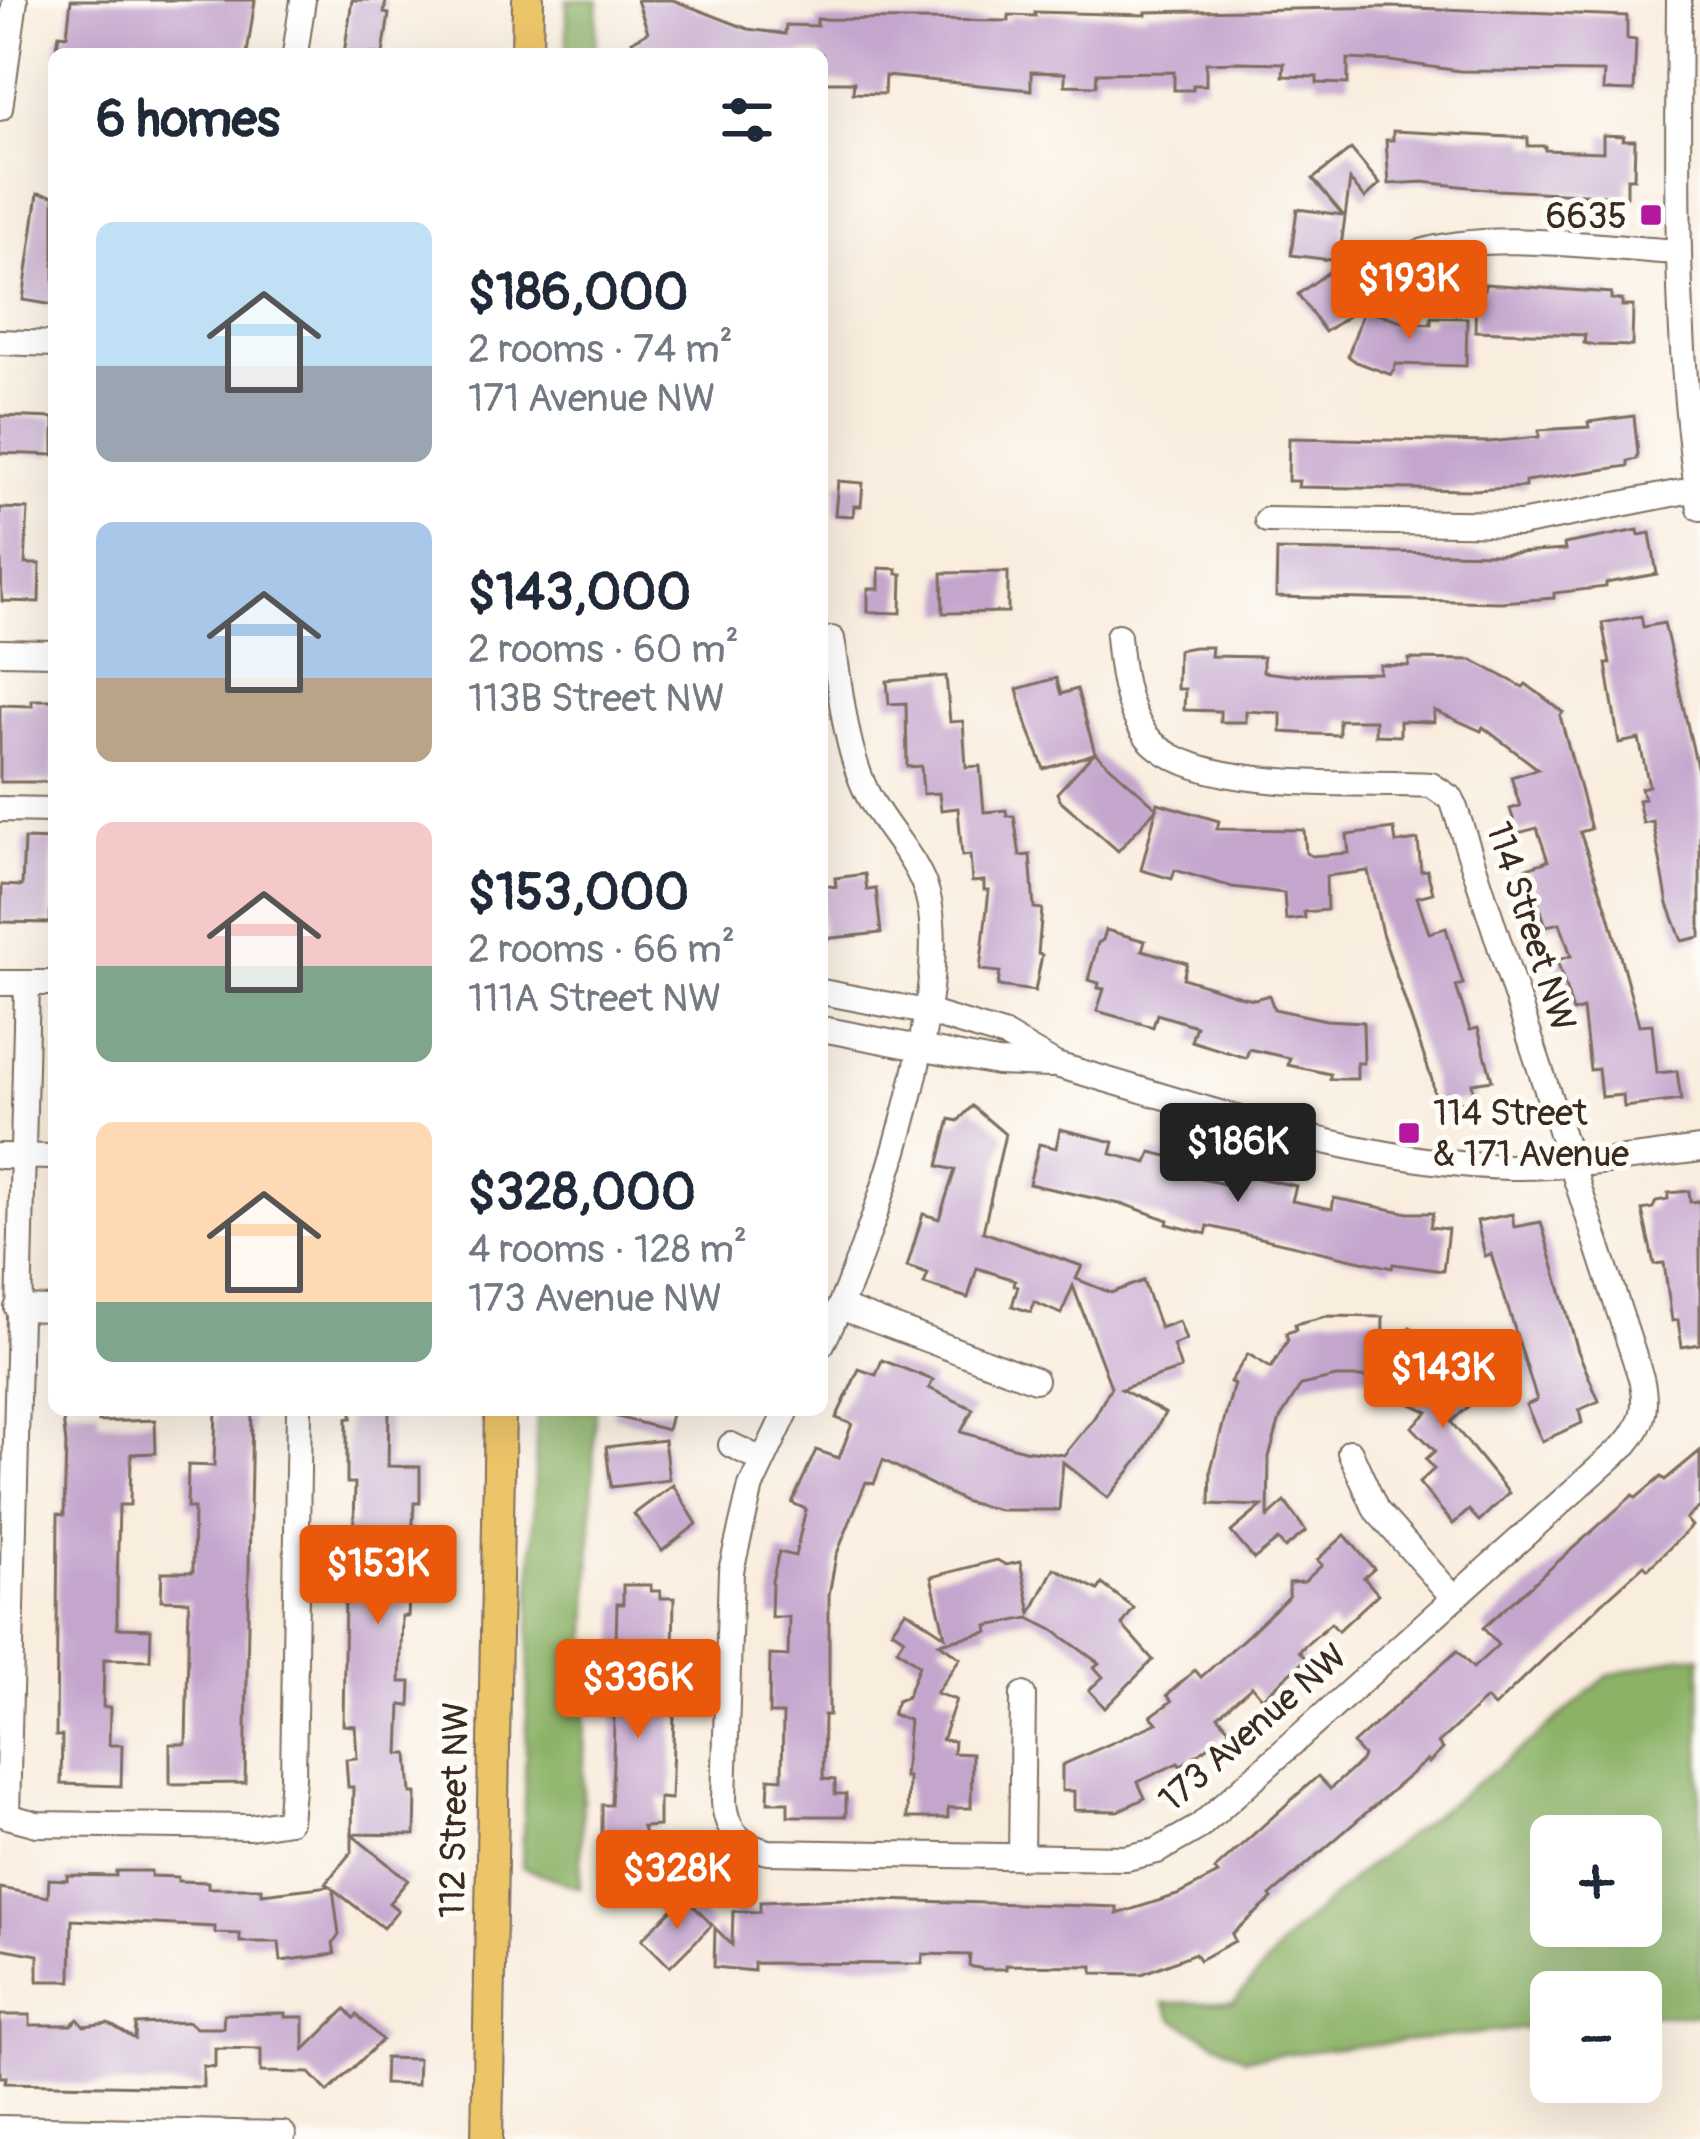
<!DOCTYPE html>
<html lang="en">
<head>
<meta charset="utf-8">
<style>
  body { margin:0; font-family:Pangolin,sans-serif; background:#f2f2f3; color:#1f2937; height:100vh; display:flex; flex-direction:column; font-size:45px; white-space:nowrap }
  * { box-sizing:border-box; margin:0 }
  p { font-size:39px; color:#747a83 }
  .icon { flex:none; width:66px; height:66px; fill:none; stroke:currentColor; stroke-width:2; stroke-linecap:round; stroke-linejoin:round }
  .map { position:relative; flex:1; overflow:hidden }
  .side { position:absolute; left:48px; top:48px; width:780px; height:1368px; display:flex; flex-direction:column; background:#fff; border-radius:18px; box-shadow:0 12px 48px #0002 }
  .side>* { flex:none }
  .fabs { position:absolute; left:1530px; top:1815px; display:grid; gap:24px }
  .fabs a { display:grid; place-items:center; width:132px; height:132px; border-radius:18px; background:#fff; box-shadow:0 12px 48px #0002; font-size:60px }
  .price { position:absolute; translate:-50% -102px; padding:0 27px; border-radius:12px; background:#ea580c; color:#fff; font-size:39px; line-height:78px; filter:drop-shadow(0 3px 6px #0008) }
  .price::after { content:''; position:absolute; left:50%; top:72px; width:36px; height:27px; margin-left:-18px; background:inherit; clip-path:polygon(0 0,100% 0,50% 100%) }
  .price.active { background:#222; color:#fff }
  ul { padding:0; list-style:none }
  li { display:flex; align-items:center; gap:36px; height:300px; padding:0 48px }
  li span { display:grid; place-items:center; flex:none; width:336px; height:240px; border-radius:18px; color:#555 }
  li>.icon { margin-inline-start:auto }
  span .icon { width:144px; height:144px; fill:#fffc; stroke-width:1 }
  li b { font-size:51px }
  h2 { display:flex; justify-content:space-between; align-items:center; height:144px; padding:0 48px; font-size:51px }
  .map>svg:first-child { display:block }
</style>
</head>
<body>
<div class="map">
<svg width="1700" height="2139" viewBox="0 0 1700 2139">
  <rect width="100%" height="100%" fill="#fdfcf7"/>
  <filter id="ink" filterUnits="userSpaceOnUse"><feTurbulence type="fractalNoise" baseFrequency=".00833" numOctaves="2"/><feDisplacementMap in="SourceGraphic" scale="24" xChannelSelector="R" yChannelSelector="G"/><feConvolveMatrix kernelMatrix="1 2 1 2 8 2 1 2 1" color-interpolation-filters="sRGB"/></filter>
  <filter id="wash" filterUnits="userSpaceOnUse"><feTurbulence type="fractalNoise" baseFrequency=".004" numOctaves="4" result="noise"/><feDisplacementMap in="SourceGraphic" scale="48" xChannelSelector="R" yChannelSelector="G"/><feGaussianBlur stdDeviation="2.7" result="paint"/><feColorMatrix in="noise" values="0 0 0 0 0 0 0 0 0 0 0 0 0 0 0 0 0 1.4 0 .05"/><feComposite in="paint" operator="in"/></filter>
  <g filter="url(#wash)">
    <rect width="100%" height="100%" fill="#f9edde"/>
    <!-- forest -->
    <g fill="#8cb267" stroke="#646e42" stroke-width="3" fill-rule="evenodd">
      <path d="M567,0h31l-3,54h-28z"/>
      <path d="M537,1410h58l-15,478 -58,-21z"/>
      <path d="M1682,1656h18v359h-59v-23h-90v34l-306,32 -72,-39 -9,-16 70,-1 56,-66 75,-68 168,-128 74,-64zM1641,1836v90h-90v-90z"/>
    </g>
    <g id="blocks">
      <!-- building -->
      <g fill="#c4a6cd">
        <path d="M71,0h184l-8,54h-191l3,-20 8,1z"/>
        <path d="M352,0h34l-2,13 5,1 -6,40h-39z"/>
        <path d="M637,0h36l75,29 37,5 1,-9 31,1v-7l192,2v-6l26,1v-4l111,3v-3l243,-5 238,9v23l9,1 -2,51 -31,-1 1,-18 -144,-1 -70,-10 -42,-2v25l-31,-1v-6l-34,-1 1,-13 -46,-1 -32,1v22h-13v5h-19v-18l-77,1 -1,13 -31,-1v-12l-34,-1v18l-146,-14 -1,18 -31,-1 1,-11h-32v-28h-183l-7,-13 16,-9z"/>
        <path d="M1393,131l135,7v8h17v4l58,2v-17l21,1 -1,4h12l-1,38h-7v18l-131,-6 -73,-8 -34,2 -3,-44h7z"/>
        <path d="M1351,149l29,35 -15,14 -15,-18 -11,81 -48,-6 6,-46 46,6 -30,-36z"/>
        <path d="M38,193l16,3v109l-31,-5z"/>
        <path d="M1337,266l27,39 -39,27 -27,-38z"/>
        <path d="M1485,284l126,9v6l11,1v6h11l-1,40 -38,-1 -10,-2 1,-8 -110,-4 1,-41h9z"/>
        <path d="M1364,309l40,13 27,2v-7l36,1 -1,48 -70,-2 -4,11 -36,-13 -8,-6z"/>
        <path d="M0,416l54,2v37l-54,-2z"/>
        <path d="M1634,416l4,38 -1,5 -9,2v5l-103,15v6l-51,3 -176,-3 1,-6h-11l1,-43 200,4 50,-5v-7l50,-3 -1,-5z"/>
        <path d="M838,481l25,2 -2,23h-7l-1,10 -18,-1z"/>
        <path d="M0,508l28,1 -3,55h15l-1,38 -37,-1z"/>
        <path d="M1638,530l1,5 11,-2 7,41 -51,9v4l-52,6v5l-53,4 -225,-5 1,-47 222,4 66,-4 -1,-6z"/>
        <path d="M879,568l18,1v5h5l-1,39 -33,-1v-23h11z"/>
        <path d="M1008,572v40l-65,1 -1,-40z"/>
        <path d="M1641,616l2,11 21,-4 36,157v157l-18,4 -14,-37 -15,-83 -10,2 -5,-23 6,-1 -3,-11 8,-2 -10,-47 -20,4 -13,-79h4l-8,-41z"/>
        <path d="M1194,647h18l-1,9 52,1v15l25,3 92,-2v-8l29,1v-7l63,1 51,27 3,-3 37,28 -3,4 31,113 -11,3 29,83 30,110 13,-1 5,49 20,-2 4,29 -57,7 -1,-12 -22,2 -3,-28 -8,1 -7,-61 -10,3 -16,-52 14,-4 -11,-33 -14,3 -19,-58 21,-7 -11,-33 -19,5 -8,-24 10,-3 -9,-29 27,-8 -55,-42 -2,4 -47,-21v12l-34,-1v15l-25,-1v-15h-36v15l-25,-1 -33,-2v-19l-35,-2v11h-26v-11l-36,-1 1,-21h-8l1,-39z"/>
        <path d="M946,676l4,46 13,-1 3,46 14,-1 4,46 22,-2 1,6h7l6,40 10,-1 4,53 8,1 -4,45 4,1 -7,36 -37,-5 2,-14 -20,-2 9,-80h-5v-9l-12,1 -2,-27 -8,1 -4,-48 -17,2 -2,-17 -16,1 -2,-28 -14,1 -1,-64 -17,1 -2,-23z"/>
        <path d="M1056,678l5,16 16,-5 18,64 62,55 -39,43 -58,-51 -3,-7 36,-39 -49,15 -16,-41 -11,-39z"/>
        <path d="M32,700h22v82h-54v-77l32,1z"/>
        <path d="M1158,803l61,18 -2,8 87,1 2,23 6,3 37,-3 -2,-18 47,-6 2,14 22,-3 3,31 6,-1 6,23 -16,4 12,36 17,-5 17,56 -7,2 14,44 8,-2 14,52 -20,3 2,17 -38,5 -4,-25 -50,-147 -14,-62 -42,5 1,34 -23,2 1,6 -19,2 -2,-27 -52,-6 -57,-17 -3,9 -31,-9z"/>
        <path d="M24,839l29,1 -3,83 -49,-1 1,-37 20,1z"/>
        <path d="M865,874l2,16 9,-1 5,44 -59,6v-54l14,2 -1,-9z"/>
        <path d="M1106,930l39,11 -3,9 45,13 -4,15 60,19 12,2 14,-4 5,14 52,11 37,2 1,41h-7v16h-27v-5l-42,-9 2,-7 -41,-9 -3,9 -55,-17 5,-15 -39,-12 -4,13 -56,-16 7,-22 -6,-1 1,-5 -11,-3 10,-37 5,-3z"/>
        <path d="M972,1106l33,28 -22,98 99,34 -6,13 35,14 32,-12 17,47 19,-7 7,19 -13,5 8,24 -60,20 44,24 -25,45 -32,40 -45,-36 -4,48h-59l-34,-8 -83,-42 -9,24 -8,-2 -30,74 -7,39v120h-5l-1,64 12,1v14h11v22h-58v-14h-20l1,-24 13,1 1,-65h-14l1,-59 18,1 1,-39h-18l1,-36 7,-29 16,4 11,-47 -14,-6 24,-53 23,8 13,-34 -16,-6 23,-49 17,6 6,-15 51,20 -4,8 44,21 -12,23 63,18 40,5 30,-37 17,-31 -38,-101 -12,28 -27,-12 -3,10 -19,-6 6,-20 -4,-1 1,-5 -38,-12 -9,30 -44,-14 4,-10 -21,-7 16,-53 16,5 16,-49 -17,-4 12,-47 8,2z"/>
        <path d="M1060,1129l54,13 -3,12 36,9 4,-11 54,13 -3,14 39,9 3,-13 52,11 -4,15 40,8 2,-11 74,15h25l-3,14 18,2 -5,42 -50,-7 -1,4 -184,-42 -2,8 -39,-10 1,-4 -39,-14 -100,-22 10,-40 17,4z"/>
        <path d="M1689,1191l1,11 9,-1 1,10v133l-18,3 -4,-27 -6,1 -8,-58 -10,1 -12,-54 11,-2 3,-7 12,-2v-6z"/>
        <path d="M1512,1214l2,13 27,-5 37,129 21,50 -20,9 3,13 -40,18 -16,-36 11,-5 -46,-146 -6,2 -8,-35z"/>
        <path d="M1327,1316l56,1 -1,60h-46l-35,8 -21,34 -11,38 -1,60 17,-15 21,29 -21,17 -7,-8 -24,19 -23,-27 31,-26 -52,-2 1,-35 23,-85 -4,-2 18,-28 23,14 17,-28 -2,-7 10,-3 -1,-6z"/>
        <path d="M1410,1327l32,16 -9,17 40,42 -22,20 58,71 -30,28 -10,-11 -16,14 -34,-41 15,-14 -8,-10 9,-8 -23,-24 16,-15 -39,-19 7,-15 -11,-1z"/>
        <path d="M62,1410h37v12l56,-2 1,33 -25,1 -1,51h-11l-2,86v37l34,1 -1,31 -46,-1 -1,48h7l-1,38h13l-1,41 -60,-2 1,-48h-6l2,-222 6,1 2,-71z"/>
        <path d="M216,1410h36l-7,373 -75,1v-40h16l3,-143 -28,-1 1,-28h31l1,-64h-7l1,-43 26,1z"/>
        <path d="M352,1410h37l-1,56 32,1v36h-6l-6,113h-6l-2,66h11l-1,24 -9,-1 -2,49h9l3,39h5l-1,42 -63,-1 1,-47h-5l-2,-28 11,-1 -2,-32 -12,-1 3,-199h8l1,-43h-8v-65h5z"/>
        <path d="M614,1410h58l-5,20 -54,-14z"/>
        <path d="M664,1440l5,40 -58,7 -5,-40z"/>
        <path d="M1700,1451v56l-14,12 6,7 -44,43 -4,-4 -40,36 -110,106 -8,-8 -48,44 5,6 -14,14 -2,-3 -157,136 2,3 -40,35 3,7 -36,19 -4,-7 -53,21 -49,-1v-7l-87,-1v4h-23l-14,-3 1,-11 -47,-1 -1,10 -168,-1v8l-40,-4 1,-39 17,17 1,-34 27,1v-10l83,-3 246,7 28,1v7l60,-19 41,-21 -4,-4 104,-94 12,13 31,-28 2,-5 -10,-12 104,-93 16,17 25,-23 -15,-17 150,-133 3,3 25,-21 4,3z"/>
        <path d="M673,1485l24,39 -35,27 -28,-37z"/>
        <path d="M1345,1535l29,34 -10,9 14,16 -40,37 -7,-8 -32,28 7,8 -44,39 -10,-12 -34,30 12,13 -19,16 -31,21 -2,-3 -40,19 7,16 -27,13 -44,-1v-19h-12v-26l95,-42 -6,-7 21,-15 -5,-6 28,-25 6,7 47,-42 41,-39v-13l15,-1 18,-17 -5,-5z"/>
        <path d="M997,1560l9,5 14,-3 11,51 23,-45 44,22 4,-6 32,24 -12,17 31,35 -48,48 -16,-18 14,-13 -9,-10 5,-4 -46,-33 -24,-12 -42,8 1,6 -49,11 21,15 -24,35 20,7 -14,40 12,1 -1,12 19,1 -1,54h-23v10h-41l1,-41h-4l5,-57 -17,-6 5,-13 10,-4 12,-32 -22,-16 7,-11 -12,-8 14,-20 39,26 -14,-59z"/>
        <path d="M623,1585h28v6h9v7h14l-1,55 -13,-1 -1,39 16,1 -1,25 -3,82 -12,-1v28l-17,1 26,51 -53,23 -17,-33 4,-2v-61h9l2,-42 1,-47h-8v-7h-5l1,-32h13l2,-73h6z"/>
        <path d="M352,1835l56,45 -19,23 9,7 -15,18 -50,-39 6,45 -6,9 2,11 -54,7 -2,-19h-39v-8l-25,-1v-6l-143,-7 -1,61h-33v-26l-38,-7v-60l48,9 1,-18 18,1v-5l49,1v-5h35v5l27,1v4l30,1v6h54v6l68,-8 -4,-3 26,-32z"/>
        <path d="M685,1897l27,28 -42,42 -28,-28z"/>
        <path d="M346,2009l8,9 3,-3 25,25 -54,52 -18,-19 -49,-1v-23l-46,-1v19l-12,-1v21l-198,-4 1,-6h-6v-62h30v10h41l7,-6 6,7 24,-3 27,16 1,-15 53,-2 7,6h27l1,-14 61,-1v4h19v33z"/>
        <path d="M385,2058l33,1 -1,26 -33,-1z"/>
      </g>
    </g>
  </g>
  <g filter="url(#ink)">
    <use href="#blocks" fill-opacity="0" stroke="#7e6e61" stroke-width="3"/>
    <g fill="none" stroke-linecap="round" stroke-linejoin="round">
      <!-- minor casing -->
      <g stroke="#7e6e61" stroke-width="28">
        <g id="minor">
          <path d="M1679,0c-1,169 -6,340 21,508"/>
          <path d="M295,54l8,-54"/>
          <path d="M0,108l15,-108"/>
          <path d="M1415,254c73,-25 184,-6 263,-2"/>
          <path d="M0,342l54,2"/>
          <path d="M1267,520l253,4 177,-35"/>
          <path d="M0,652l54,1"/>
          <path d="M0,809l54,1"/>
          <path d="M0,983h54"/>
          <path d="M27,983l-20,833 30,8 213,3 39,-6 4,-43 6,-368"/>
          <path d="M822,992l104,20 80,24 50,29c147,41 299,98 453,102 64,1 128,-10 191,-18"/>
          <path d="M822,1029l175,34 53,2"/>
          <path d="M0,1156l54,1"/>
          <path d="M840,1307l195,73"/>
          <path d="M17,1308l37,1"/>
          <path d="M822,1344c48,-92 134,-353 105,-451 -12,-39 -44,-66 -61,-102 -22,-47 -25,-102 -34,-152"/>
          <path d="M787,1410l-36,76 -20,85 -7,229c1,29 16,46 44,52l358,6 31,-7 42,-24 428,-384c18,-21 20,-39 14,-65l-189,-579 -21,-14c-70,-5 -241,11 -286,-51 -20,-28 -24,-65 -27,-98"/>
          <path d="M731,1445l31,15"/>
          <path d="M1350,1452l26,58 77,87"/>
          <path d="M1021,1857l2,-162"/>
          <path d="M0,2128l283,6"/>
        </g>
      </g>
      <!-- major casing -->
      <g stroke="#7e6e61" stroke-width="34">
        <g id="major">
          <path d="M527,54l1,-54"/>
          <path d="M487,2139l13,-729"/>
        </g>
      </g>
      <!-- minor -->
      <use href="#minor" stroke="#fff" stroke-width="24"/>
      <!-- major -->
      <use href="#major" stroke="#edc569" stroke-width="30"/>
    </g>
  </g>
  <!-- markers -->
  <g fill="#b5179e" stroke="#fdfcf7" stroke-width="4.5">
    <rect x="1639" y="203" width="24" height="24" rx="6"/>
    <rect x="1397" y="1121" width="24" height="24" rx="6"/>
  </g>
  <g text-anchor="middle" stroke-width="10" stroke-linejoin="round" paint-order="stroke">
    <!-- poi labels -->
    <g font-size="36" fill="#3b2a1e" stroke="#fdfcf7" text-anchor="end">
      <text x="1627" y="228">6635</text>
      <text x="1433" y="1125" text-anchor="start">114 Street<tspan x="1433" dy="41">&amp; 171 Avenue</tspan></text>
    </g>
    <!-- street labels -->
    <g font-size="36" fill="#3b2a1e" stroke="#fdfcf7">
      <text transform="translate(1532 926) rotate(72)" y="13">114 Street NW</text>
      <text transform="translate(1252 1727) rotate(-41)" y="13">173 Avenue NW</text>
      <text transform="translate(453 1810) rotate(-89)" y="13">112 Street NW</text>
    </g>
  </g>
</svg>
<div class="fabs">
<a>+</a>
<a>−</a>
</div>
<b class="price" style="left:1409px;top:342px">$193K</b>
<b class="price active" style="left:1238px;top:1205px">$186K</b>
<b class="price" style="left:1443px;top:1431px">$143K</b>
<b class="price" style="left:378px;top:1627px">$153K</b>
<b class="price" style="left:638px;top:1741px">$336K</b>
<b class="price" style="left:677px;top:1932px">$328K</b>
<section class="side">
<h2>6 homes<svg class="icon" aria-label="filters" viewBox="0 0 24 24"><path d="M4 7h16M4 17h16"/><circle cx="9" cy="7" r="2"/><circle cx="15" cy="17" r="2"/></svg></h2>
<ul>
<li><span style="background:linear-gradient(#bfe0f5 60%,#9aa5b1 0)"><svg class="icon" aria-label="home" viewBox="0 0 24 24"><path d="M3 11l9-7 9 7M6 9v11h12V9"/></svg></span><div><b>$186,000</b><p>2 rooms · 74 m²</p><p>171 Avenue NW</p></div></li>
<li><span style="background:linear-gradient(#a9c7e8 65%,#b9a48a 0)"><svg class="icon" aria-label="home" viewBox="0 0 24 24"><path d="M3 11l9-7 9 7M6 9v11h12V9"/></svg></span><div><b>$143,000</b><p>2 rooms · 60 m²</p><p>113B Street NW</p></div></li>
<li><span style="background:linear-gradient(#f6c9c9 60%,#7fa58c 0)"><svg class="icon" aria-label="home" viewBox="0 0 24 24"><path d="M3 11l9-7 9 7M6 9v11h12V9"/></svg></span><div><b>$153,000</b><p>2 rooms · 66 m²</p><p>111A Street NW</p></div></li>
<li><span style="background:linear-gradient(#ffd9b3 75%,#7fa58c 0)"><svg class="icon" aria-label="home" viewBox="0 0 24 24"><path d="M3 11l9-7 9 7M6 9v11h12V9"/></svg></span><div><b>$328,000</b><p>4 rooms · 128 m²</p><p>173 Avenue NW</p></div></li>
</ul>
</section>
</div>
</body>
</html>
